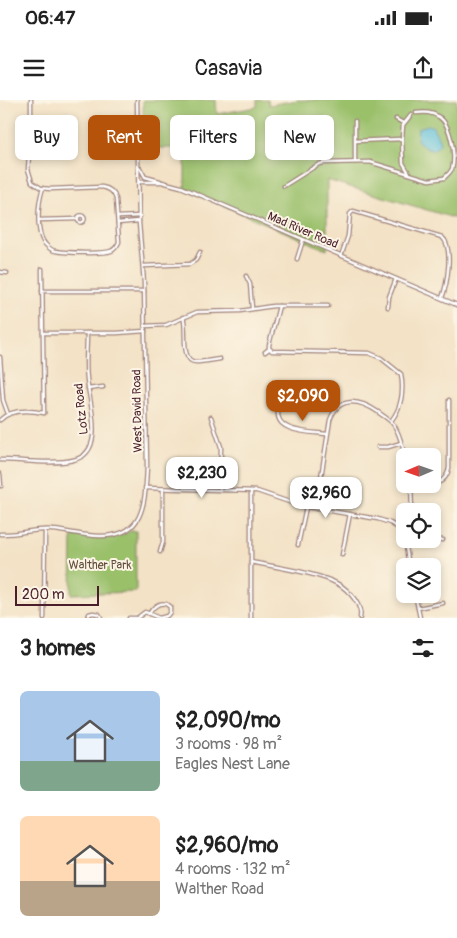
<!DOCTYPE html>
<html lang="en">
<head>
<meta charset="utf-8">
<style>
  body { margin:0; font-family:Pangolin,sans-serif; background:#f2f2f2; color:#222; height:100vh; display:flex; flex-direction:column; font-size:19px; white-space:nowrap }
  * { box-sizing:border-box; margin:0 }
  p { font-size:16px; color:#767676 }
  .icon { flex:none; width:28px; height:28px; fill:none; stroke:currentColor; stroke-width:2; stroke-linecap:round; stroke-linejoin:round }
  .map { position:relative; height:518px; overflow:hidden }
  .side { display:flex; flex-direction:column; background:#fff; flex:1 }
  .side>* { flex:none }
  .top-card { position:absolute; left:15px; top:15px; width:428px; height:45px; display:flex; gap:10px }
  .needle { width:32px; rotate:268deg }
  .tools { position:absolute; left:396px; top:348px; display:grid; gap:10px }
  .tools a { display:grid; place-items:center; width:45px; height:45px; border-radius:8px; background:#fff; box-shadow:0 2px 8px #0003; font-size:25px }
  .scale { position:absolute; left:15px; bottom:12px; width:84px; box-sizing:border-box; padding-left:5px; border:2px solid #4a1f2b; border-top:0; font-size:14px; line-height:18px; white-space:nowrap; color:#4a1f2b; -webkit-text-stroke:4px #fcf5e5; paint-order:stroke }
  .price { position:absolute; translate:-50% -42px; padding:0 11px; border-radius:10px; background:#fff; color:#222; font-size:16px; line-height:32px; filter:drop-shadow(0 1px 2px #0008) }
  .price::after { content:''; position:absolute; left:50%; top:30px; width:15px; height:11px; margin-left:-8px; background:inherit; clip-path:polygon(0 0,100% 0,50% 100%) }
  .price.on { background:#b45309; color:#fff }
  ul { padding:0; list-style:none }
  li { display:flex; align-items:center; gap:15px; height:125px; padding:0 20px }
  li span { display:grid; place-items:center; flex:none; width:140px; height:100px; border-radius:8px; color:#555 }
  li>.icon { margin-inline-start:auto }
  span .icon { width:60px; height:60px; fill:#fffc; stroke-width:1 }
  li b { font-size:21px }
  h2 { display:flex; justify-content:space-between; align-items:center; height:60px; padding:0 20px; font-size:21px }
  .pill { padding:0 18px; border-radius:8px; background:#fff; box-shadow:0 2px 8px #0003; font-size:18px; line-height:45px }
  .pill.on { background:#b45309; color:#fff }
  .status { display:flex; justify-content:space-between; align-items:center; height:35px; padding:0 25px; background:#fff; direction:ltr }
  .status svg { height:14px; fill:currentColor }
  header { display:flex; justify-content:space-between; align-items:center; height:65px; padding:0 20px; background:#fff; font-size:22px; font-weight:600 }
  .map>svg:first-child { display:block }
</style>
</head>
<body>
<div class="status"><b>06:47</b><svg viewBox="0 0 49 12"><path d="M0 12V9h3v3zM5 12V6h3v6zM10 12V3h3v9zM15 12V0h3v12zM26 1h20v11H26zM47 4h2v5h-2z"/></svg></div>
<header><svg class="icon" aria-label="menu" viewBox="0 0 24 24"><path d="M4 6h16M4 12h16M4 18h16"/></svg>Casavia<svg class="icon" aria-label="share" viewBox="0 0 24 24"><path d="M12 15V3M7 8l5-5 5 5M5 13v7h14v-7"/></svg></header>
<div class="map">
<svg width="457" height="518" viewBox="0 0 457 518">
  <rect width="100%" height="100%" fill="#fcf5e5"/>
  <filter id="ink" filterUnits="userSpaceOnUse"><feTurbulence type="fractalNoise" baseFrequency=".02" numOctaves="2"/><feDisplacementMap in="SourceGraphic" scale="10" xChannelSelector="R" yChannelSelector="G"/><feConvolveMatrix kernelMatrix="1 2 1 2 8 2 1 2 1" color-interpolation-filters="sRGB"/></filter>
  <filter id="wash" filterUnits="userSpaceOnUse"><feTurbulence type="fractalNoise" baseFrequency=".0096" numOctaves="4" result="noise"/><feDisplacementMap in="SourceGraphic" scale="20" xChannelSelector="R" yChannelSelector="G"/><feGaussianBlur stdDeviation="1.12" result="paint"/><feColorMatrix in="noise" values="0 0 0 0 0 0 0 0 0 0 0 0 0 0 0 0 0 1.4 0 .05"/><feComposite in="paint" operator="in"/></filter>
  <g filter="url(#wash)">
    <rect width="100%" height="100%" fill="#f3e2c6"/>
    <!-- green -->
    <g fill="#9ac06b" stroke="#72704b">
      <path d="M143,0h73l1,14 40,-7v-7h11l1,5 29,-5h159v119l-130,-39v70l-142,-61v-41h-41z"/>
      <path d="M130,431h6v61l-65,2 1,-59c18,3 41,6 58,-4z"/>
    </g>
    <!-- water -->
    <path fill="#5bbfd9" stroke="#526f82" d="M429,25l4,2 6,12 1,6 -7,5 -6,-1 -10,-9 1,-12z"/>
  </g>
  <g filter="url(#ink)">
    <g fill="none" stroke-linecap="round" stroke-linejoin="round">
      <!-- minor casing -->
      <g stroke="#9e8078" stroke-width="5">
        <g id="minor">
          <path d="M31,0v28l-3,41 4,13 9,6 9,1 52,-2c7,1 12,5 14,12l3,43c-2,4 -3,7 -8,9 -7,3 -46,2 -55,0 -4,0 -7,-3 -10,-6 -11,-11 -8,-43 -3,-57"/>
          <path d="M396,19l7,4"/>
          <path d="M355,21v41"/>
          <path d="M355,41l46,-2"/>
          <path d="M140,68l5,9 15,4"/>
          <path d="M409,73l-6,-10 -1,-24 1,-14 8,-10"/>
          <path d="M139,82h23l19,5 276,118"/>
          <path d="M284,86l35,-22 5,-1 46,-1 59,18 15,-2c3,-3 6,-5 8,-9 4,-12 -1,-45 -13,-52 -7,-5 -14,-5 -23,-4"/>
          <circle cx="81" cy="119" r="3.5"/>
          <path d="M118,117l22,-1"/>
          <path d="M39,120l39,-1"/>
          <path d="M118,123l21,-2"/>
          <path d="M341,156l7,-20 2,-22 3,-3 89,26c12,10 5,48 0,61"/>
          <path d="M297,159l6,-19"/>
          <path d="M144,166l46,-2 6,-4 4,-8"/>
          <path d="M42,169l2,144"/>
          <path d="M0,172l7,1"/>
          <path d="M246,176l4,8 2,24"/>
          <path d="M42,191h102"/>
          <path d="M279,206l-10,39v3l3,3 97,2 12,5 20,16c3,17 1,33 -10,47"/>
          <path d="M388,207l1,-10 7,-18"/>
          <path d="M183,217c5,11 -4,45 13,45 8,0 16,-2 24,-3"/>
          <path d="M145,226l21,-1 31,-13 43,-1 33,-5h55"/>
          <path d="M43,233h74l28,-2"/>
          <path d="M265,252l4,-3"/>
          <path d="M0,257l3,43 5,14"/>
          <path d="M88,289l15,-2"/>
          <path d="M279,307c-8,26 31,25 48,27"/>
          <path d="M211,317l10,30 -1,43"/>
          <path d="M0,320c11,-11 29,-10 44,-7"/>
          <path d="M378,347h10l13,-4"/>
          <path d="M0,360c20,0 54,5 73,0 34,-7 16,-57 14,-81 -2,-15 0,-31 0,-46"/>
          <path d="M0,374l1,12"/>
          <path d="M411,384l1,27"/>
          <path d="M411,386c16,-1 35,1 38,-18v-68"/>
          <path d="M145,388l112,3 44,15 77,13 12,4 15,9"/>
          <path d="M316,409l14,-89c9,-25 30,-20 48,-8 5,4 11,7 15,12 7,9 9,21 12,32"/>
          <path d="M0,434c18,1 35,-6 53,-4 12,1 23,4 34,5 55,7 58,-23 60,-69l-3,-183 -5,-60 -2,-123"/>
          <path d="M407,439l-1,8 3,19"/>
          <path d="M421,439l22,1"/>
          <path d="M298,445l8,-38"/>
          <path d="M160,452l3,-10v-53"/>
          <path d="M342,455l8,-41"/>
          <path d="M251,462c23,5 68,11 87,22 11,6 25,22 22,34"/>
          <path d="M415,494l5,24"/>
          <path d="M418,508l25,-5"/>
          <path d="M149,514c4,-7 9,-12 17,-10l4,3v5l-3,4 -8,2"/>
          <path d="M44,518l1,-88"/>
          <path d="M88,518l1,-4 4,-1 6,1 2,4"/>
          <path d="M129,518h7"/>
          <path d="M137,518l8,-6 14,6"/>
          <path d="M251,518v-127"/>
        </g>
      </g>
      <!-- minor -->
      <use href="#minor" stroke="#fff" stroke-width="2.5"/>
    </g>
  </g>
  <g text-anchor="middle" stroke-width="4" stroke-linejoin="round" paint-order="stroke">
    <!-- street labels -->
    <g font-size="12" fill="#4a1f2b" stroke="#fcf5e5">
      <text transform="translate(303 130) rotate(23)" y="4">Mad River Road</text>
      <text transform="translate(81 309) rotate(-96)" y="4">Lotz Road</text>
      <text transform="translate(137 311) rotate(-91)" y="4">West David Road</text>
    </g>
    <!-- park labels -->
    <g font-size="12" fill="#624f3e" stroke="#fcf5e5">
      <text x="100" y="469">Walther Park</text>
    </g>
  </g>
</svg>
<div class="tools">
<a><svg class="needle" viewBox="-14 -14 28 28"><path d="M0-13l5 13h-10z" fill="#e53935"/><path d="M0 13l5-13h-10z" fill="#767676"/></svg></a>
<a><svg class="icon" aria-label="locate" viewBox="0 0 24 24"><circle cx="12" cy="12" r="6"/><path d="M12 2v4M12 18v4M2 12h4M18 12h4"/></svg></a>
<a><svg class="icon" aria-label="layers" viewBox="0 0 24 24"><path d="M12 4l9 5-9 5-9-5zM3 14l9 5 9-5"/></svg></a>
</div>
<div class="scale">200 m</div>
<b class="price on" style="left:303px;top:322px">$2,090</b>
<b class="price" style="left:202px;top:399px">$2,230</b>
<b class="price" style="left:326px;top:419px">$2,960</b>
<div class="top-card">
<a class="pill">Buy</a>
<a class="pill on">Rent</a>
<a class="pill">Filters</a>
<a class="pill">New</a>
</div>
</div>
<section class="side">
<h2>3 homes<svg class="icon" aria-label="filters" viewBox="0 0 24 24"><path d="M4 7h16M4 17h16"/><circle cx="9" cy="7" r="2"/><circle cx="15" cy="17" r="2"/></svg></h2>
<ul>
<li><span style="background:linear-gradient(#a9c7e8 70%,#7fa58c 0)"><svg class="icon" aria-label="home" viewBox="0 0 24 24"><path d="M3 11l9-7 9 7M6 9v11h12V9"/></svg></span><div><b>$2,090/mo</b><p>3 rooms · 98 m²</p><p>Eagles Nest Lane</p></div></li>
<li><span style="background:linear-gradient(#ffd9b3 65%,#b9a48a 0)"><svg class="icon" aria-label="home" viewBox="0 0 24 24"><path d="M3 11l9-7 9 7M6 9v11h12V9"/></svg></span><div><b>$2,960/mo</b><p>4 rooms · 132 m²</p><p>Walther Road</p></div></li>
</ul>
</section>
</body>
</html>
